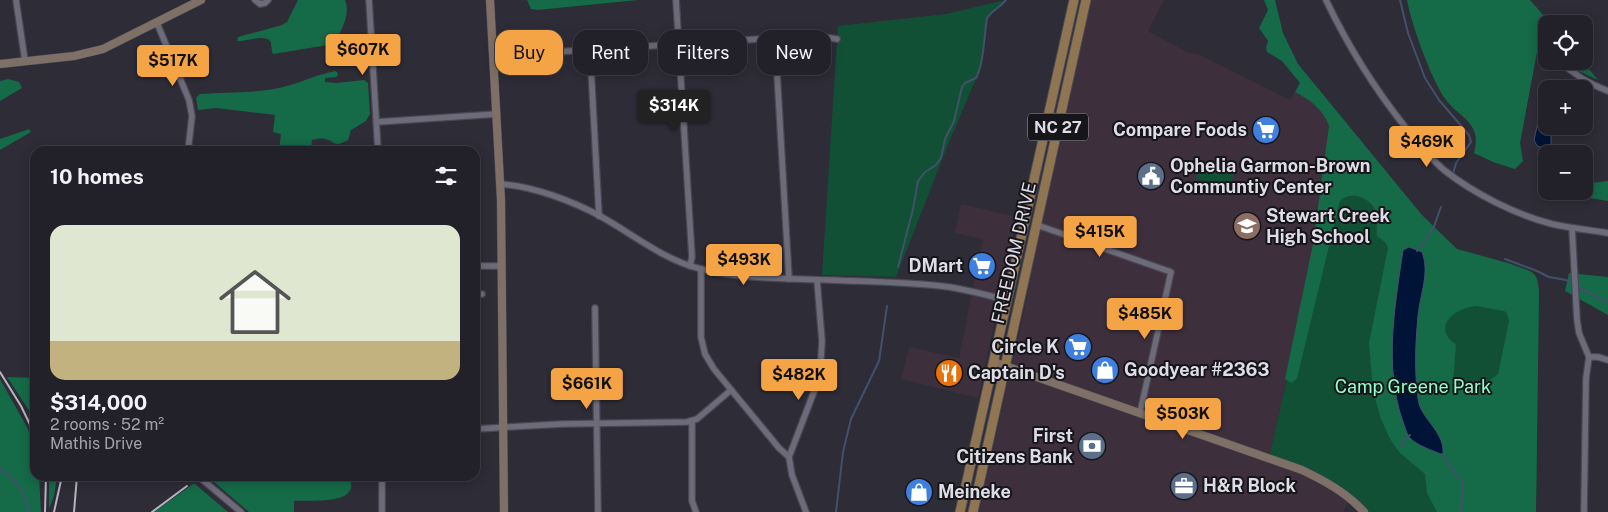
<!DOCTYPE html>
<html lang="en">
<head>
<meta charset="utf-8">
<style>
  body { margin:0; font-family:"Public Sans",sans-serif; background:#2e2e35; color:#f1f3f6; height:100vh; display:flex; flex-direction:column; font-size:19px; white-space:nowrap }
  * { box-sizing:border-box; margin:0 }
  p { font-size:16px; color:#a2a3a8 }
  .icon { flex:none; width:28px; height:28px; fill:none; stroke:currentColor; stroke-width:2; stroke-linecap:round; stroke-linejoin:round }
  .map { position:relative; flex:1; overflow:hidden }
  .side { position:absolute; left:30px; top:146px; width:450px; height:335px; display:flex; flex-direction:column; background:#222129; border-radius:15px; box-shadow:0 2px 12px #0003,0 0 0 1px #3f3e46 }
  .side>* { flex:none }
  .top-card { position:absolute; left:495px; top:30px; width:475px; height:45px; display:flex; gap:10px }
  .fabs { position:absolute; left:1538px; top:15px; display:grid; gap:10px }
  .fabs a { display:grid; place-items:center; width:55px; height:55px; border-radius:10px; background:#222129; box-shadow:0 2px 12px #0003,0 0 0 1px #3f3e46; font-size:25px }
  .price { position:absolute; translate:-50% -42px; padding:0 11px; border-radius:5px; background:#f4a444; color:#111; font-size:16px; line-height:32px; filter:drop-shadow(0 1px 2px #0008) }
  .price::after { content:''; position:absolute; left:50%; top:30px; width:15px; height:11px; margin-left:-8px; background:inherit; clip-path:polygon(0 0,100% 0,50% 100%) }
  .price.current { background:#222; color:#fff }
  ul { padding:0; list-style:none }
  li { display:grid; align-content:center; gap:10px; height:265px; padding:0 20px }
  li+li { border-top:1px solid #3f3e46 }
  li span { display:grid; place-items:center; height:155px; border-radius:15px; color:#555 }
  li>.icon { margin-inline-start:auto }
  span .icon { width:90px; height:90px; fill:#fffc; stroke-width:1 }
  li b { font-size:21px }
  h2 { display:flex; justify-content:space-between; align-items:center; height:60px; padding:0 20px; font-size:21px }
  .pill { padding:0 18px; border-radius:15px; background:#222129; box-shadow:0 2px 12px #0003,0 0 0 1px #3f3e46; font-size:18px; line-height:45px }
  .pill.current { background:#f4a444; color:#111 }
  .map>svg:first-child { display:block }
</style>
</head>
<body>
<div class="map">
<svg width="1608" height="512" viewBox="0 0 1608 512">
  <rect width="100%" height="100%" fill="#2d2c37"/>
  <!-- commercial -->
  <g fill="#3e2f3c">
    <path d="M1088,0h76l-16,31 41,22 9,1 92,46 12,-20 42,49 -75,329 -257,-93 14,-62 12,-76z"/>
    <path d="M961,204l56,13 -39,181 -77,-19 8,-32 50,11 24,-119 -28,-6z"/>
    <path d="M1011,368l290,103 49,28 -7,13h-364z"/>
  </g>
  <!-- green -->
  <g fill="#125036">
    <path d="M1006,0c-6,7 -14,11 -19,18l-5,33 -1,16 -34,80 -51,130 -74,-2 16,-249 108,-12z"/>
    <path d="M1344,129l80,93 33,27 69,34 13,8 -3,221h-171l-17,-16 -79,-38z"/>
    <path d="M1200,164l34,9 -4,14 -34,-8z"/>
    <circle cx="1128" cy="228" r="7"/>
  </g>
  <!-- forest -->
  <g fill="#156a48" fill-rule="evenodd">
    <path d="M298,0h47c6,15 -4,31 -11,44l-61,10c-2,-4 -1,-10 -3,-13 -5,-7 -26,1 -33,0l1,-4 44,-12 5,-3z"/>
    <path d="M527,0h111l-101,10 -6,-1z"/>
    <path d="M1264,0h11l8,33 15,31 124,151 35,34 51,14 22,8c8,4 8,12 9,20l-3,221h-99l-10,-19 -2,-19 -26,-22 -9,-13 -9,-20 -8,-28 -4,-48 19,-95 -2,-5 -9,-7c-1,-8 1,-17 -1,-24 -5,-15 -26,-22 -36,-11l-43,177 -5,5 -7,-4 28,-135 16,-118c-6,-17 -19,-26 -34,-34l5,-9 -18,-22 -15,-9 -1,-4 2,-7 -9,-13 9,-18zM1476,306l28,5 3,2 2,8 -11,53 -9,7 -36,2 3,-38c-2,-2 -6,-5 -8,-8 -11,-18 14,-30 28,-31z"/>
    <path d="M1407,0h123l21,24h-5v20l-2,1 -7,7 -17,91 3,18 -8,8 -22,-7 -19,-9c1,-5 3,-12 1,-19 -4,-16 -20,-21 -29,-34 -14,-18 -35,-77 -39,-100z"/>
    <path d="M1566,61h16l16,19 -26,-12z"/>
    <path d="M335,71l2,1 1,3 -2,2 -11,1v4l11,1 28,-3 4,3 2,31 -4,7 -15,9 -3,10c-15,8 -11,2 -23,-1 -3,-1 -9,0 -13,1l-1,11h-32l2,-17 -8,-2 2,-17 -59,-7 -18,2 -2,-12 4,-4c24,-2 56,-1 79,-6 19,-4 36,-13 56,-17z"/>
    <path d="M8,79l11,3 3,6 -22,13v-20z"/>
    <path d="M29,129l2,3 -31,18v-11z"/>
    <path d="M1608,181v20l-18,-3h-30l-3,-7h27v-7z"/>
    <path d="M1569,273l39,4v38l-43,-24z"/>
    <path d="M7,377l28,1v44l-5,-10z"/>
    <path d="M0,379l27,48 8,21v28h4l2,36h-41z"/>
    <path d="M49,476h8l-3,20 -5,13z"/>
    <path d="M207,476h143c0,4 2,9 1,12 -4,16 -43,12 -57,13v11h-45z"/>
    <path d="M193,484h2l33,28h-74z"/>
  </g>
  <!-- water -->
  <g fill="#001437" stroke="#43506b">
    <path d="M1546,96v30h5v21l-8,1 -6,-2 -3,-6 9,-40z"/>
    <path d="M1409,247l13,5c8,21 -2,42 -4,64 -2,20 -3,41 -2,61 1,8 1,19 3,27 6,18 26,29 24,51 -11,-5 -26,-9 -34,-18 -3,-5 -5,-13 -7,-18 -18,-54 -7,-114 1,-169z"/>
  </g>
  <g fill="none" stroke-linecap="round" stroke-linejoin="round">
    <!-- stream -->
    <g stroke="#43506b" stroke-width="2">
      <path d="M1400,0l8,33 17,45 14,22 30,35 2,7 -15,21 -3,11"/>
      <path d="M1417,251l16,-22 8,-22"/>
      <path d="M1505,259l32,12 12,6 17,3 7,4"/>
      <path d="M898,267l15,-58 5,-28 7,-9 11,-7 5,-7 4,-19 9,-18 8,-34 3,-4 11,-5c8,-15 8,-42 11,-60 5,-7 13,-11 19,-18"/>
      <path d="M1577,286l31,17"/>
      <path d="M1402,446l2,-6 6,-5"/>
      <path d="M1442,454l21,30 -2,28"/>
      <path d="M0,469c9,6 18,14 23,24 3,6 4,13 7,19"/>
      <path d="M836,512l7,-60 8,-33 28,-58 8,-55"/>
    </g>
    <!-- street casing -->
    <g stroke="#494852" stroke-width="8">
      <g id="street">
        <path d="M16,0l9,61"/>
        <path d="M255,0l5,4 5,-1 3,-3"/>
        <path d="M369,0l9,151"/>
        <path d="M676,0l16,257 -2,9"/>
        <path d="M1326,0c22,46 48,88 80,128 12,15 24,30 38,42 29,23 72,45 108,54 18,4 37,6 56,9"/>
        <path d="M157,23l32,77 3,16 -4,35"/>
        <path d="M775,38l14,241"/>
        <path d="M590,50l9,166"/>
        <path d="M494,56l281,-18 41,-2 21,3"/>
        <path d="M1560,61c14,14 29,23 48,30"/>
        <path d="M377,122l120,-8"/>
        <path d="M500,184c33,2 72,17 100,32 33,18 63,44 101,53 50,12 102,9 154,12 31,1 63,2 94,6 20,3 40,9 59,13"/>
        <path d="M1037,225l134,47 -31,141"/>
        <path d="M1572,228l5,92 2,13 10,24 -3,21 -2,134"/>
        <path d="M475,266h26"/>
        <path d="M701,269v68l4,17 9,15 65,79 10,9"/>
        <path d="M475,294h7"/>
        <path d="M595,308l3,204"/>
        <path d="M1589,357h9l10,3"/>
        <path d="M692,421v80l4,11"/>
        <path d="M475,429l87,-5 125,-2 10,-3 34,-29"/>
        <path d="M198,476l43,36"/>
        <path d="M382,476v36"/>
        <path d="M806,512l-14,-37 -3,-18 26,-68 6,-30 1,-18 -5,-61"/>
      </g>
    </g>
    <!-- secondary casing -->
    <g stroke="#494852" stroke-width="9">
      <g id="secondary">
        <path d="M490,0l11,200 3,312"/>
        <path d="M0,64l74,-8 29,-7 98,-49"/>
        <path d="M994,362l308,108c23,11 45,23 62,42"/>
      </g>
    </g>
    <!-- primary casing -->
    <g stroke="#494852" stroke-width="11">
      <g id="primary">
        <path d="M960,512l114,-512"/>
        <path d="M973,512l113,-512"/>
      </g>
    </g>
    <!-- street -->
    <use href="#street" stroke="#6d6b79" stroke-width="5.5"/>
    <!-- secondary -->
    <use href="#secondary" stroke="#7e7066" stroke-width="8"/>
    <!-- primary -->
    <use href="#primary" stroke="#907553" stroke-width="9"/>
    <!-- rail -->
    <g stroke="#b6b5be" stroke-width="2">
      <path d="M0,372l21,34 14,29"/>
      <path d="M45,512l1,-36"/>
      <path d="M54,512l8,-36"/>
      <path d="M74,512l3,-36"/>
      <path d="M152,512l35,-26"/>
    </g>
  </g>
  <!-- icons -->
  <defs>
    <g id="supermarket-disc" transform="scale(1.4375)"><circle r="9.5" fill="#3f7fe0" stroke="#15151a"/><path d="M-6-5.5h2.5l.6 2H6L4.5 2H-2.5L-4.4-4H-6ZM-1.5 3.2a1.3 1.3 0 1 0 .1 0ZM3 3.2a1.3 1.3 0 1 0 .1 0Z" fill="#fff"/></g>
    <g id="civic-disc" transform="scale(1.4375)"><circle r="9.5" fill="#5c6f8a" stroke="#15151a"/><path d="M-.6-6.5H3V-4.5H.6V-3L4-1V1h2V6H-6V1h2V-1L-.6-3ZM-1.2 2.5V6h2.4V2.5Z" fill="#fff"/></g>
    <g id="school-disc" transform="scale(1.4375)"><circle r="9.5" fill="#8d6e63" stroke="#15151a"/><path d="M0-5L7-2L0 1L-7-2ZM-4 1L0 2.5L4 1V4Q0 6-4 4Z" fill="#fff"/></g>
    <g id="shop-disc" transform="scale(1.4375)"><circle r="9.5" fill="#3f7fe0" stroke="#15151a"/><path d="M-5-2.5h2.3a2.7 3.5 0 0 1 5.4 0H5L5.5 6h-11ZM-1.5-2.5h3a1.5 2.3 0 0 0-3 0Z" fill="#fff"/></g>
    <g id="restaurant-disc" transform="scale(1.4375)"><circle r="9.5" fill="#e8710a" stroke="#15151a"/><path d="M-5-6h1v4h1v-4h1v4h1v-4h1v5L-1.5 .5V6h-2V.5L-5-1ZM5-6V6H3V1.5H1.5Q1.5-4 5-6Z" fill="#fff"/></g>
    <g id="bank-disc" transform="scale(1.4375)"><circle r="9.5" fill="#5c6f8a" stroke="#15151a"/><path d="M-6-4H6V4H-6ZM0-2.3a2.3 2.3 0 1 0 0 4.6a2.3 2.3 0 1 0 0-4.6Z" fill="#fff"/></g>
    <g id="office-disc" transform="scale(1.4375)"><circle r="9.5" fill="#5c6f8a" stroke="#15151a"/><path d="M-6-3h4V-5.5h4V-3h4V5H-6ZM-1-4.5V-3h2v-1.5ZM-6 0V1H6V0Z" fill="#fff"/></g>
  </defs>
  <g fill-rule="evenodd">
    <use href="#supermarket-disc" x="1266" y="130"/>
    <use href="#civic-disc" x="1151" y="176"/>
    <use href="#school-disc" x="1247" y="226"/>
    <use href="#supermarket-disc" x="982" y="266"/>
    <use href="#supermarket-disc" x="1078" y="347"/>
    <use href="#shop-disc" x="1105" y="370"/>
    <use href="#restaurant-disc" x="949" y="373"/>
    <use href="#bank-disc" x="1092" y="446"/>
    <use href="#office-disc" x="1184" y="486"/>
    <use href="#shop-disc" x="919" y="492"/>
  </g>
  <g text-anchor="middle" stroke-width="4" stroke-linejoin="round" paint-order="stroke">
    <!-- shield labels -->
    <rect fill="#15151a" stroke="#a2a1a8" stroke-width="1" x="1028" y="113.5" width="60" height="27" rx="4"/>
    <g font-size="16" font-weight="bold" fill="#dedde5">
      <text x="1058" y="133">NC 27</text>
    </g>
    <!-- poi labels -->
    <g font-size="18" font-weight="bold" fill="#dedde5" stroke="#15151a" text-anchor="start">
      <text x="1247" y="136" text-anchor="end">Compare Foods</text>
      <text x="1170" y="172">Ophelia Garmon-Brown<tspan x="1170" dy="21">Communtiy Center</tspan></text>
      <text x="1266" y="222">Stewart Creek<tspan x="1266" dy="21">High School</tspan></text>
      <text x="963" y="272" text-anchor="end">DMart</text>
      <text x="1059" y="353" text-anchor="end">Circle K</text>
      <text x="1124" y="376">Goodyear #2363</text>
      <text x="968" y="379">Captain D's</text>
      <text x="1073" y="442" text-anchor="end">First<tspan x="1073" dy="21">Citizens Bank</tspan></text>
      <text x="1203" y="492">H&amp;R Block</text>
      <text x="938" y="498">Meineke</text>
    </g>
    <!-- street labels -->
    <g font-size="18" fill="#dedde5" stroke="#15151a">
      <text transform="translate(1014 253) rotate(-77)" y="6">FREEDOM DRIVE</text>
    </g>
    <!-- park labels -->
    <g font-size="18" fill="#91fdc8" stroke="#15151a">
      <text x="1413" y="393">Camp Greene Park</text>
    </g>
  </g>
</svg>
<div class="fabs">
<a><svg class="icon" aria-label="locate" viewBox="0 0 24 24"><circle cx="12" cy="12" r="6"/><path d="M12 2v4M12 18v4M2 12h4M18 12h4"/></svg></a>
<a>+</a>
<a>−</a>
</div>
<b class="price" style="left:363px;top:76px">$607K</b>
<b class="price" style="left:173px;top:87px">$517K</b>
<b class="price current" style="left:674px;top:132px">$314K</b>
<b class="price" style="left:1427px;top:168px">$469K</b>
<b class="price" style="left:1100px;top:258px">$415K</b>
<b class="price" style="left:744px;top:286px">$493K</b>
<b class="price" style="left:1145px;top:340px">$485K</b>
<b class="price" style="left:799px;top:401px">$482K</b>
<b class="price" style="left:587px;top:410px">$661K</b>
<b class="price" style="left:1183px;top:440px">$503K</b>
<div class="top-card">
<a class="pill current">Buy</a>
<a class="pill">Rent</a>
<a class="pill">Filters</a>
<a class="pill">New</a>
</div>
<section class="side">
<h2>10 homes<svg class="icon" aria-label="filters" viewBox="0 0 24 24"><path d="M4 7h16M4 17h16"/><circle cx="9" cy="7" r="2"/><circle cx="15" cy="17" r="2"/></svg></h2>
<ul>
<li><span style="background:linear-gradient(#dfe7d0 75%,#c2b280 0)"><svg class="icon" aria-label="home" viewBox="0 0 24 24"><path d="M3 11l9-7 9 7M6 9v11h12V9"/></svg></span><div><b>$314,000</b><p>2 rooms · 52 m²</p><p>Mathis Drive</p></div></li>
</ul>
</section>
</div>
</body>
</html>
